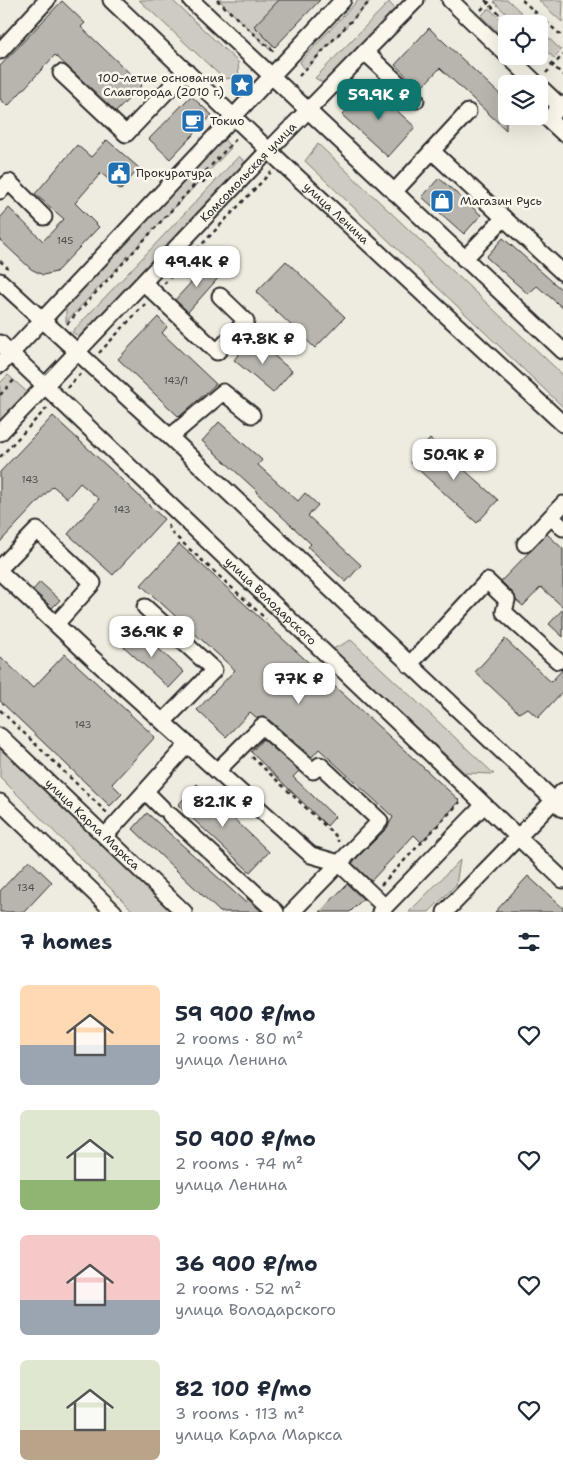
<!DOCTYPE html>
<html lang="en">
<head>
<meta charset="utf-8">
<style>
  body { margin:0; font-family:"Shantell Sans",sans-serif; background:#f6f6f7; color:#1f2937; height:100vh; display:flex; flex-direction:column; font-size:19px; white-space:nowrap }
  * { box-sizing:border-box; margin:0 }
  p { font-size:16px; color:#747a83 }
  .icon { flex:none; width:28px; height:28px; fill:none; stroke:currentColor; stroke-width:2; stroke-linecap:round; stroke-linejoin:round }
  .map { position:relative; height:912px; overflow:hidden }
  .details { display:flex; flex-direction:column; background:#fff; flex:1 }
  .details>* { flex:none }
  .buttons { position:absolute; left:498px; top:15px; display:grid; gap:10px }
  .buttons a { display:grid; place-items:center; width:50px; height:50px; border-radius:8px; background:#fff; box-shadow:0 5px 20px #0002; font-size:25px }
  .price { position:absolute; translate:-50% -42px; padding:0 11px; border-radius:10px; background:#fff; color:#222; font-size:16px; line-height:32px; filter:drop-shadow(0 1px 2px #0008) }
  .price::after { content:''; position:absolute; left:50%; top:30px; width:15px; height:11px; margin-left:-8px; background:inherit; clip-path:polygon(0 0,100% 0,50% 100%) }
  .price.active { background:#0f766e; color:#fff }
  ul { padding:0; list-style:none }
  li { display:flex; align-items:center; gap:15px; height:125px; padding:0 20px }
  li span { display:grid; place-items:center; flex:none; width:140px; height:100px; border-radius:8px; color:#555 }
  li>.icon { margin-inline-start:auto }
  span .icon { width:60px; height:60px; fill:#fffc; stroke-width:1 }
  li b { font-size:21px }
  h2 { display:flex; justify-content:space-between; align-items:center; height:60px; padding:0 20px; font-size:21px }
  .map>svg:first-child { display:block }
</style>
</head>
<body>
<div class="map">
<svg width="563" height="912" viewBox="0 0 563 912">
  <rect width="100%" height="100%" fill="#eeebe0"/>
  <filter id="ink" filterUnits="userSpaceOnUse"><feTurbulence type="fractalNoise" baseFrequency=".02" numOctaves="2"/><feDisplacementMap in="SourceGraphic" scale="10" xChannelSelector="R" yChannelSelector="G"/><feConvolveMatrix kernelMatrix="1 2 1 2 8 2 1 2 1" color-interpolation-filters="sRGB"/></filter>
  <g filter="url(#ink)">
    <!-- green -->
    <g fill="#cecbc2" stroke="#7c7b76">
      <path d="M139,0h33l66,62 1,15 -15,2z"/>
      <path d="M219,0h97l-47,49z"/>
      <path d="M358,0h13l-66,70 -5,-8z"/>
      <path d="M495,0h13l25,24h-16l-23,-22z"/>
      <path d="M540,0h23l-1,22 -23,-21z"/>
      <path d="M389,2l6,7 -72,74 -8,-5z"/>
      <path d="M489,8l17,17v15l-25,-24z"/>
      <path d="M539,29l22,21 -7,8 -15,-14z"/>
      <path d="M224,139l7,9 -165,174v-23z"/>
      <path d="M318,144l245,231v32l-258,-246z"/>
      <path d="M239,156l8,8 -166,174 -9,-6z"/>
      <path d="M8,375l20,18 -28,29v-39z"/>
      <path d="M351,640l143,134 -29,-1 -132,-124z"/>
      <path d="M0,741l177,171h-43l-134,-135z"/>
      <path d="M460,860l-4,25 -27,27h-20z"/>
    </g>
    <!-- building -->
    <g fill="#b8b5ae" stroke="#2b2b2b">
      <path d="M279,0h41l-45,47 -21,-21z"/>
      <path d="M62,1l23,22 -4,4 61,58 -26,27 -61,-57 -47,51 -8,-7v-33z"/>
      <path d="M429,28l77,72v30l-66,-62 -20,21 -25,-24z"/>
      <path d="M370,86l45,41 -27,30 -46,-42z"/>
      <path d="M191,96l21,19 -42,44 -21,-20z"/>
      <path d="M107,140l32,28 -18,22 -20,-17 -26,30 24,24 -43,45 -13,3 -12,-6 -31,-29v-22l9,-10 34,33 21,-22 -29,-25 42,-49 14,12z"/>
      <path d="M439,178l42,37 -17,19 -42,-37z"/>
      <path d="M503,238l60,53v17l-26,-22 -9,8 -42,-37z"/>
      <path d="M286,261l59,56 -30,31 -59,-56z"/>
      <path d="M207,265l13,11 -32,36 -13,-12z"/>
      <path d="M158,317l9,10 -5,6 54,51 -37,33 -61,-58z"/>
      <path d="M252,337l40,34 -19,22 -39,-33z"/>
      <path d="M53,416l111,103 -51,56 -45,-41 31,-35 -19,-16 -13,15 -14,-12 -53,56v-70z"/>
      <path d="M219,422l43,38 -4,5 40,36 7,-8 13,12 -10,11 53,49 -15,17 -38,-35 3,-3 -55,-52 1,-1 -55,-50z"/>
      <path d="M430,439l68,61 -21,23 -67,-61z"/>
      <path d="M547,534l16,15v58l-22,-20 -18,19 -7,-6 -3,-7 -12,-12z"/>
      <path d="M179,544l281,257 -39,41 -7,-7 -43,46 -19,-18 35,-35 6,-11 -74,-68 -7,8 -44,-38 -4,-2 -7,1 -7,-6 -24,25 -29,-27 38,-40 -94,-85z"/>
      <path d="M40,582l20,18 -8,8 -19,-18z"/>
      <path d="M563,609v28l-14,-13z"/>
      <path d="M136,628l48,44 -15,16 -48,-44z"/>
      <path d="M505,639l46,43 12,-13v22l-25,27 -11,-10 -8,5 -44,-41z"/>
      <path d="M65,654l90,83 -43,47 10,10 -12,12 -110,-105v-45l33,32z"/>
      <path d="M263,739l36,32 -6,6 42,40 -8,9 -76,-74z"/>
      <path d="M197,784l72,68 -19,20 -72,-67z"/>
      <path d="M147,813l98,89 3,-3 14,13h-42l-87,-83z"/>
      <path d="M29,860l23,22 -28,30h-24v-21z"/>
      <path d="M528,876l35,32v4h-68z"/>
      <path d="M347,884l16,15 -13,13h-30z"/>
    </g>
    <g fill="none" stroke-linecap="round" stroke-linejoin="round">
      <!-- minor casing -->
      <g stroke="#2b2b2b" stroke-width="19">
        <g id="minor">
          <path id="s1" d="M111,0l170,162 282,262"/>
          <path d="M191,0l372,351"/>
          <path d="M450,0l56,54"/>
          <path d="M0,51l47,-51"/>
          <path d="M365,52l51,48"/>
          <path d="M508,56l29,28"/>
          <path d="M61,73l65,61 60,-63"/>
          <path d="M539,86l21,20"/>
          <path d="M563,104l-15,15 15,14"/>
          <path d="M432,151l131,122"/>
          <path d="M0,191l9,-9 35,35"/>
          <path d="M394,192l74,-80"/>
          <path d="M464,259l40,-41"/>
          <path d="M0,281l170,156 393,372"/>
          <path d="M144,283l73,69 29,-31 -26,-25"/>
          <path id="s2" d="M0,343l563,537"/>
          <path d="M0,365l343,-365"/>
          <path id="s3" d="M0,433l269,-283 147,-150"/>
          <path d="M170,437l53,-45 29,23"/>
          <path d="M551,517l12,11"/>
          <path d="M525,544l38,-40"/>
          <path d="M0,568l37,-38 56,53 -37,41"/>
          <path d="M0,572l91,85 126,114"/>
          <path d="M145,607l69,63 -51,52"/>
          <path d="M409,665l78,-84 20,19 -3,12 54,49"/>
          <path id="s4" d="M0,736l184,176"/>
          <path d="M146,792l16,16"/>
          <path d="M0,802l114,110"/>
          <path d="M170,815l106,97"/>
          <path d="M105,836l83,-92"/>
          <path d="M292,912l88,-91 -60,-56 -7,6 -51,-45 -45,45 94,84 28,8 46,44"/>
          <path d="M380,912l103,-106"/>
          <path d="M445,912l118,-121"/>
        </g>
      </g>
      <!-- path -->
      <g stroke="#2b2b2b" stroke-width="2.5" stroke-dasharray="4 4" stroke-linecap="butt">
        <path d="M217,0l57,52"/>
        <path d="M485,0l24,24"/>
        <path d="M524,0l-1,1 40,36"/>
        <path d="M481,10l10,-10"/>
        <path d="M539,52l24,23"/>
        <path d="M546,73l17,-18"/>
        <path d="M299,76l72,-76"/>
        <path d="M0,261l8,7"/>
        <path d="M164,284l107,-112"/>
        <path d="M67,324l133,-145 3,3 7,-7 -4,-4 30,-32"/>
        <path d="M99,353l46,-49"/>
        <path d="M67,388l13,-14"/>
        <path d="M0,395l16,-17"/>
        <path d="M0,457l47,-49"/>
        <path d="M168,525l4,8 94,86"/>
        <path d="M0,710l107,103"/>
        <path d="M252,757l86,81v4"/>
        <path d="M381,885l79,-83"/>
      </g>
      <!-- minor -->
      <use href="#minor" stroke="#fbf7ec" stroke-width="15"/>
    </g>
  </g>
  <!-- icons -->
  <defs>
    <g id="sight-square" transform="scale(1.25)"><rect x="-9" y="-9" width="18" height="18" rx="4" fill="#1f6fb2" stroke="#fbf7ec"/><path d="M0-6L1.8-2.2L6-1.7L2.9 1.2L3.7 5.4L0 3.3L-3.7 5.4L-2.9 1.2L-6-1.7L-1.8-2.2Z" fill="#fff"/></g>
    <g id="cafe-square" transform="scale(1.25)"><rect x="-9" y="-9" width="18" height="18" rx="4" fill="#1f6fb2" stroke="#fbf7ec"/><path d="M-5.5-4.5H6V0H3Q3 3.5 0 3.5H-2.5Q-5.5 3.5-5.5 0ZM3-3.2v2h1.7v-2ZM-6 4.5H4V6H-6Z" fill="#fff"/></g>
    <g id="civic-square" transform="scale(1.25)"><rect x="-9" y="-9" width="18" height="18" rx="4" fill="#1f6fb2" stroke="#fbf7ec"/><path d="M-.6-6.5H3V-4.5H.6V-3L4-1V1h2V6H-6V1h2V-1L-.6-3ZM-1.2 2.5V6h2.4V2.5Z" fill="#fff"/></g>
    <g id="shop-square" transform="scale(1.25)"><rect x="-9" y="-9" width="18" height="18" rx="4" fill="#1f6fb2" stroke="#fbf7ec"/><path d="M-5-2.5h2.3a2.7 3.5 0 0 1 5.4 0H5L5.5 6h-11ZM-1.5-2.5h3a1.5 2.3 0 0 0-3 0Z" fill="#fff"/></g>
  </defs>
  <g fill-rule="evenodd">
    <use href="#sight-square" x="242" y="85"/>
    <use href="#cafe-square" x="193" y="121"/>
    <use href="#civic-square" x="119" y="173"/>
    <use href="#shop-square" x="442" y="201"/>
  </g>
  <g text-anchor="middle" stroke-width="5" stroke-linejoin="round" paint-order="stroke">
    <!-- number labels -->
    <g font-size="10" fill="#4e4e4c">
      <text x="65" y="244">145</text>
      <text x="176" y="384">143/1</text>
      <text x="30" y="483">143</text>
      <text x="122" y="513">143</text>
      <text x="83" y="728">143</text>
      <text x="26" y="891">134</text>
    </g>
    <!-- poi labels -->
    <g font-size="12" fill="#2b2b2b" stroke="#fbf7ec" text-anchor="start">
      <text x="224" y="82" text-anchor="end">100-летие основания<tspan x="224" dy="14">Славгорода (2010 г.)</tspan></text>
      <text x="210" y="125">Токио</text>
      <text x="136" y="177">Прокуратура</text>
      <text x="460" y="205">Магазин Русь</text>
    </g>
    <!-- street labels -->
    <g font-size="12" fill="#2b2b2b" stroke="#fbf7ec">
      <text dy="4" stroke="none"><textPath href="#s3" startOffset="360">Комсомольская улица</textPath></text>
      <text dy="4" stroke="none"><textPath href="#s1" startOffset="310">улица Ленина</textPath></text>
      <text dy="4" stroke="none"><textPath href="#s2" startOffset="374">улица Володарского</textPath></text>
      <text dy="4" stroke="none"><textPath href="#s4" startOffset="128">улица Карла Маркса</textPath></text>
    </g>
  </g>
</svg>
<div class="buttons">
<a><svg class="icon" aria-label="locate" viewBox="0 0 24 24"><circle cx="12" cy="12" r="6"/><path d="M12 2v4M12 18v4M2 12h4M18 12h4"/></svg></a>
<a><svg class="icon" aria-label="layers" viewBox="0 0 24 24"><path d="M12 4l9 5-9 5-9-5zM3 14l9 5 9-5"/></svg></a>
</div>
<b class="price active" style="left:379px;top:121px">59.9K ₽</b>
<b class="price" style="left:197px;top:288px">49.4K ₽</b>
<b class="price" style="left:263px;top:365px">47.8K ₽</b>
<b class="price" style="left:454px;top:481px">50.9K ₽</b>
<b class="price" style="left:152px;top:658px">36.9K ₽</b>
<b class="price" style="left:299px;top:705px">77K ₽</b>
<b class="price" style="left:223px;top:828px">82.1K ₽</b>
</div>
<section class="details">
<h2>7 homes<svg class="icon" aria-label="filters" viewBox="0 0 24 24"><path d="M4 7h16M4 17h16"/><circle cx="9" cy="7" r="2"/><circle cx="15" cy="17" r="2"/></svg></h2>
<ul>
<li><span style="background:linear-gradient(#ffd9b3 60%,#9aa5b1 0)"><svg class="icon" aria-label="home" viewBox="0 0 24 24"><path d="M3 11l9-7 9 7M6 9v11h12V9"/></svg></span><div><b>59 900 ₽/mo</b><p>2 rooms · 80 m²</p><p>улица Ленина</p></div><svg class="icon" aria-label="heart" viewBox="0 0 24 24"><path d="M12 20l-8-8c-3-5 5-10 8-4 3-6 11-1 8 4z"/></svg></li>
<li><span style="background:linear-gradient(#dfe7d0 70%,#8fb573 0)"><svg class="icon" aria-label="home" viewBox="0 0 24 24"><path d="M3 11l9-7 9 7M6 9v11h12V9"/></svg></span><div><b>50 900 ₽/mo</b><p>2 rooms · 74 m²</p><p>улица Ленина</p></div><svg class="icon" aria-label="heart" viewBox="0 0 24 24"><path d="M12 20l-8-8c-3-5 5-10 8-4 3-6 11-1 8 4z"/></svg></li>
<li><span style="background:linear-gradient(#f6c9c9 65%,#9aa5b1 0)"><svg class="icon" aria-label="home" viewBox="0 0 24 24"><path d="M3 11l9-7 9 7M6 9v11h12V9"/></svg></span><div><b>36 900 ₽/mo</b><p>2 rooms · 52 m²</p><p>улица Володарского</p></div><svg class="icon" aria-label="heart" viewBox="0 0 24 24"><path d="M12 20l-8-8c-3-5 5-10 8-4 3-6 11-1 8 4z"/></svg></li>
<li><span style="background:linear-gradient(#dfe7d0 70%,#b9a48a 0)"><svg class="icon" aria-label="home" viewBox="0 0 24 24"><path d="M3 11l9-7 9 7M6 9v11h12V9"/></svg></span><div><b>82 100 ₽/mo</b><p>3 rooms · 113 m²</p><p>улица Карла Маркса</p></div><svg class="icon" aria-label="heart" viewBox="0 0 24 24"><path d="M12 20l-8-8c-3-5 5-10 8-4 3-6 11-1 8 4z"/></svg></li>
</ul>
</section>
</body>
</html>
